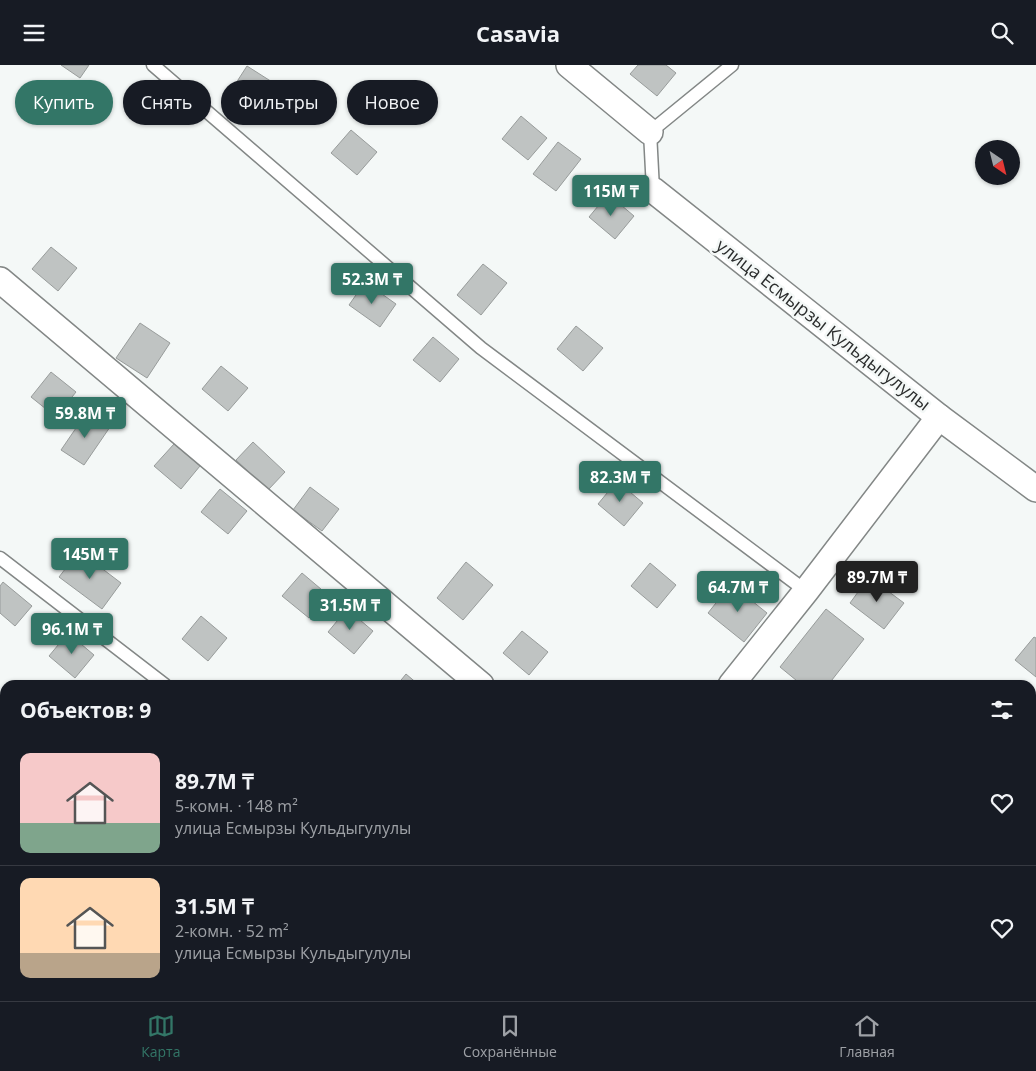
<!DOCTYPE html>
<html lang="ru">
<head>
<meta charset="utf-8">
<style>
  body { margin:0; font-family:"Open Sans",sans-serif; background:#20242c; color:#f1f3f6; height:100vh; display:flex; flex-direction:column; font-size:19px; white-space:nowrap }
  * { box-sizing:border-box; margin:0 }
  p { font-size:16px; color:#9ea1a6 }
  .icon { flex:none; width:28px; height:28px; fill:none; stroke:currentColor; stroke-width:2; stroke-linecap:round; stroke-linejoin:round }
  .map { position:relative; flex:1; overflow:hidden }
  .side { position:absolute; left:0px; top:615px; width:1036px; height:321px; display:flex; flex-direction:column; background:#171b24; border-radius:15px 15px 0 0; box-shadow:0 1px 4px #0004 }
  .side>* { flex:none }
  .guide { position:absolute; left:15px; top:15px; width:500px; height:45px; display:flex; gap:10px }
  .needle { width:32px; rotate:145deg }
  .controls { position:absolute; left:975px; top:75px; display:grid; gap:10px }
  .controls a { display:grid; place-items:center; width:45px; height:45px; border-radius:50%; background:#171b24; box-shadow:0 1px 4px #0004; font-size:25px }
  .price { position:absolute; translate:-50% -42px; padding:0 11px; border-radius:5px; background:#337667; color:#fff; font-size:16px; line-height:32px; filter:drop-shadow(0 1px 2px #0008) }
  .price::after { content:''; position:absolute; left:50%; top:30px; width:15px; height:11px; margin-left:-8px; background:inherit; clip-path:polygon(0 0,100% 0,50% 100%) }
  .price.selected { background:#222; color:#fff }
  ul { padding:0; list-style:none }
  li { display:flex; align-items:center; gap:15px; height:125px; padding:0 20px }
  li+li { border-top:1px solid #363941 }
  li span { display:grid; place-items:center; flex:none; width:140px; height:100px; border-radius:10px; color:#555 }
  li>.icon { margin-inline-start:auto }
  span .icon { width:60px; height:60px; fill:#fffc; stroke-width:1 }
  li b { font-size:21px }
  h2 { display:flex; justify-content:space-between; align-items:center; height:60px; padding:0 20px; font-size:21px }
  .chip { padding:0 18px; border-radius:22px; background:#171b24; box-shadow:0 1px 4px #0004; font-size:18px; line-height:45px }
  .chip.selected { background:#337667; color:#fff }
  header { display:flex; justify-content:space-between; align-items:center; height:65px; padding:0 20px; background:#171b24; font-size:22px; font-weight:700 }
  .menu { display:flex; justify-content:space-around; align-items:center; height:70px; border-top:1px solid #363941; background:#171b24; font-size:14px; color:#9ea1a6 }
  .menu a { display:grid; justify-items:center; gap:2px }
  .menu .selected { color:#337667 }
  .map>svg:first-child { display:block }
</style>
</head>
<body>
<header><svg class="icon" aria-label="menu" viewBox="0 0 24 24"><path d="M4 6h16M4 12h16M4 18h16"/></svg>Casavia<svg class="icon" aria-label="search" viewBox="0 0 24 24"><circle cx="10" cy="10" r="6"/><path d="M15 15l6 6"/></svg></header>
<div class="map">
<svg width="1036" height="936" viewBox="0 0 1036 936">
  <rect width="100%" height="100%" fill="#f4f8f7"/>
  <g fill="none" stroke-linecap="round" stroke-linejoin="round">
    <!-- stream -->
    <g stroke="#72a698" stroke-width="6">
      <path d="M0,661l5,10"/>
      <path d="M0,724l5,-41"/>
      <path d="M0,773l5,4"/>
      <path d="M354,931l15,5"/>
    </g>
  </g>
  <!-- building -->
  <g fill="#bfc3c2" stroke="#989c9b">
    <path d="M61,0h28l-9,13z"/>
    <path d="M638,0h28l10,8 -19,23 -27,-22z"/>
    <path d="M247,1l33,21 -20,31 -33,-21z"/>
    <path d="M521,51l26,22 -19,22 -26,-21z"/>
    <path d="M351,65l26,22 -20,23 -26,-22z"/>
    <path d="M558,77l23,17 -25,32 -23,-17z"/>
    <path d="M608,129l26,22 -19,23 -26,-22z"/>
    <path d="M51,182l26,21 -19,23 -26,-22z"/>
    <path d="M483,199l24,19 -26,32 -24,-20z"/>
    <path d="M365,217l31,22 -16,23 -31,-22z"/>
    <path d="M140,258l30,20 -23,35 -31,-20z"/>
    <path d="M576,261l27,22 -20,23 -26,-22z"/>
    <path d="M433,272l26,22 -19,23 -27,-22z"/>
    <path d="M221,301l27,22 -20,23 -26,-22z"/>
    <path d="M51,307l25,20 -20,25 -25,-20z"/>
    <path d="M87,347l23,15 -26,38 -23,-15z"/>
    <path d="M253,377l32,30 -17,18 -32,-30z"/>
    <path d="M174,379l26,22 -19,23 -27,-23z"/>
    <path d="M617,416l26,22 -19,23 -26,-22z"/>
    <path d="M310,422l29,22 -17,22 -29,-21z"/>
    <path d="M220,424l27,22 -19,23 -27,-22z"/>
    <path d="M79,486l42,32 -19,26 -43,-32z"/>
    <path d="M466,497l27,23 -30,35 -26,-22z"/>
    <path d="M650,498l26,22 -19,23 -26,-22z"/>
    <path d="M302,508l26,22 -19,23 -27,-22z"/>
    <path d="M869,512l35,26 -20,26 -34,-26z"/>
    <path d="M3,517l29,24 -17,20 -15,-13v-27z"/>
    <path d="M731,519l36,29 -23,29 -36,-29z"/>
    <path d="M347,544l26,22 -19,23 -26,-22z"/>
    <path d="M826,544l38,30 -36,46h-26l-22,-18z"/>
    <path d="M201,551l26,22 -19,23 -26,-22z"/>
    <path d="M522,566l26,21 -19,23 -26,-22z"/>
    <path d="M68,568l26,22 -19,23 -26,-22z"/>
    <path d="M1034,572l2,1v39l-21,-17z"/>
    <path d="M406,609l13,11h-22z"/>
    <path d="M0,827l5,5v34l-5,5z"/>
    <path d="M100,931h35l6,5h-45z"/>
    <path d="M654,931h36l-4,5h-25z"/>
  </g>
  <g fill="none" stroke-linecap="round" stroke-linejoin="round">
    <!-- service casing -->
    <g stroke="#838786" stroke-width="15">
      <g id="service">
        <path d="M153,0l328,283 325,243"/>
        <path d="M653,125l-3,-58 82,-67"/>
        <path d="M0,493l165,127"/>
        <path d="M563,936l2,-5"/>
      </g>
    </g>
    <!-- minor casing -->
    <g stroke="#838786" stroke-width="28">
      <g id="minor">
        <path d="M569,0l81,67"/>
        <path d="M653,125l286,227 -133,174 -75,94"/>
        <path d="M0,215l481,405"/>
        <path d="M939,352l97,72"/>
        <path d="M1031,702l5,-7"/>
        <path d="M0,792l5,4"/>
        <path d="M178,931l6,5"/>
        <path d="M819,931l8,5"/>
        <path d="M254,936l3,-5"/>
        <path d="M856,936l3,-5"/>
      </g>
    </g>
    <!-- service -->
    <use href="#service" stroke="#fff" stroke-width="12"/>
    <!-- minor -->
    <use href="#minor" stroke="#fff" stroke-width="25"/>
  </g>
  <g text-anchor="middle" stroke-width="5" stroke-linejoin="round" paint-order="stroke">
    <!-- street labels -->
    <g font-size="18" fill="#2b2d2d" stroke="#f4f8f7">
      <text transform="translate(823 260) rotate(38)" y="6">улица Есмырзы Кульдыгулулы</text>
    </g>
  </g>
</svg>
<div class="controls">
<a><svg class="needle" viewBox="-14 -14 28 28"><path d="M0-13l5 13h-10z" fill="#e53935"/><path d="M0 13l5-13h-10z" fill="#9ea1a6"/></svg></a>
</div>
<b class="price" style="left:611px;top:152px">115M ₸</b>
<b class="price" style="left:372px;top:240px">52.3M ₸</b>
<b class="price" style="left:85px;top:374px">59.8M ₸</b>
<b class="price" style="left:620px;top:438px">82.3M ₸</b>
<b class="price" style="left:90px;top:515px">145M ₸</b>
<b class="price selected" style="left:877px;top:538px">89.7M ₸</b>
<b class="price" style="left:738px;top:548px">64.7M ₸</b>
<b class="price" style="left:350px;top:566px">31.5M ₸</b>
<b class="price" style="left:72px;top:590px">96.1M ₸</b>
<div class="guide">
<a class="chip selected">Купить</a>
<a class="chip">Снять</a>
<a class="chip">Фильтры</a>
<a class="chip">Новое</a>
</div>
<section class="side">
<h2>Объектов: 9<svg class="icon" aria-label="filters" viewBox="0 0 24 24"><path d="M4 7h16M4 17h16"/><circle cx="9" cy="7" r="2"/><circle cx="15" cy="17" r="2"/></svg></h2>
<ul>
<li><span style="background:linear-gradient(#f6c9c9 70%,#7fa58c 0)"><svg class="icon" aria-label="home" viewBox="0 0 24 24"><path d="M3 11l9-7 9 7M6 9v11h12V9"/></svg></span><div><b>89.7M ₸</b><p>5-комн. · 148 m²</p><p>улица Есмырзы Кульдыгулулы</p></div><svg class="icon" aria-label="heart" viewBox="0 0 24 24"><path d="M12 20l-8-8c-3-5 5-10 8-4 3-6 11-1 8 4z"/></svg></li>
<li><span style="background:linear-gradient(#ffd9b3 75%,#b9a48a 0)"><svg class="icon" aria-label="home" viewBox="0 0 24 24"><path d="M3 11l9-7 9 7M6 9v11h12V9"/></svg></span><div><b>31.5M ₸</b><p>2-комн. · 52 m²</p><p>улица Есмырзы Кульдыгулулы</p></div><svg class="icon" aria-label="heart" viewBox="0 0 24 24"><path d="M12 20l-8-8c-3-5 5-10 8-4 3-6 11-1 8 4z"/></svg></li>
</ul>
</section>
</div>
<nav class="menu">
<a class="selected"><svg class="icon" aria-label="map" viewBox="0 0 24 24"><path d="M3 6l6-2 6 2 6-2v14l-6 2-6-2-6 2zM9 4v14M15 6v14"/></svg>Карта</a>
<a><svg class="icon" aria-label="saved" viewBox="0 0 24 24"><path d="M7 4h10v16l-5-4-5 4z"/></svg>Сохранённые</a>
<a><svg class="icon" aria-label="home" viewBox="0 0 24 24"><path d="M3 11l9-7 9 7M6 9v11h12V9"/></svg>Главная</a>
</nav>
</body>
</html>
